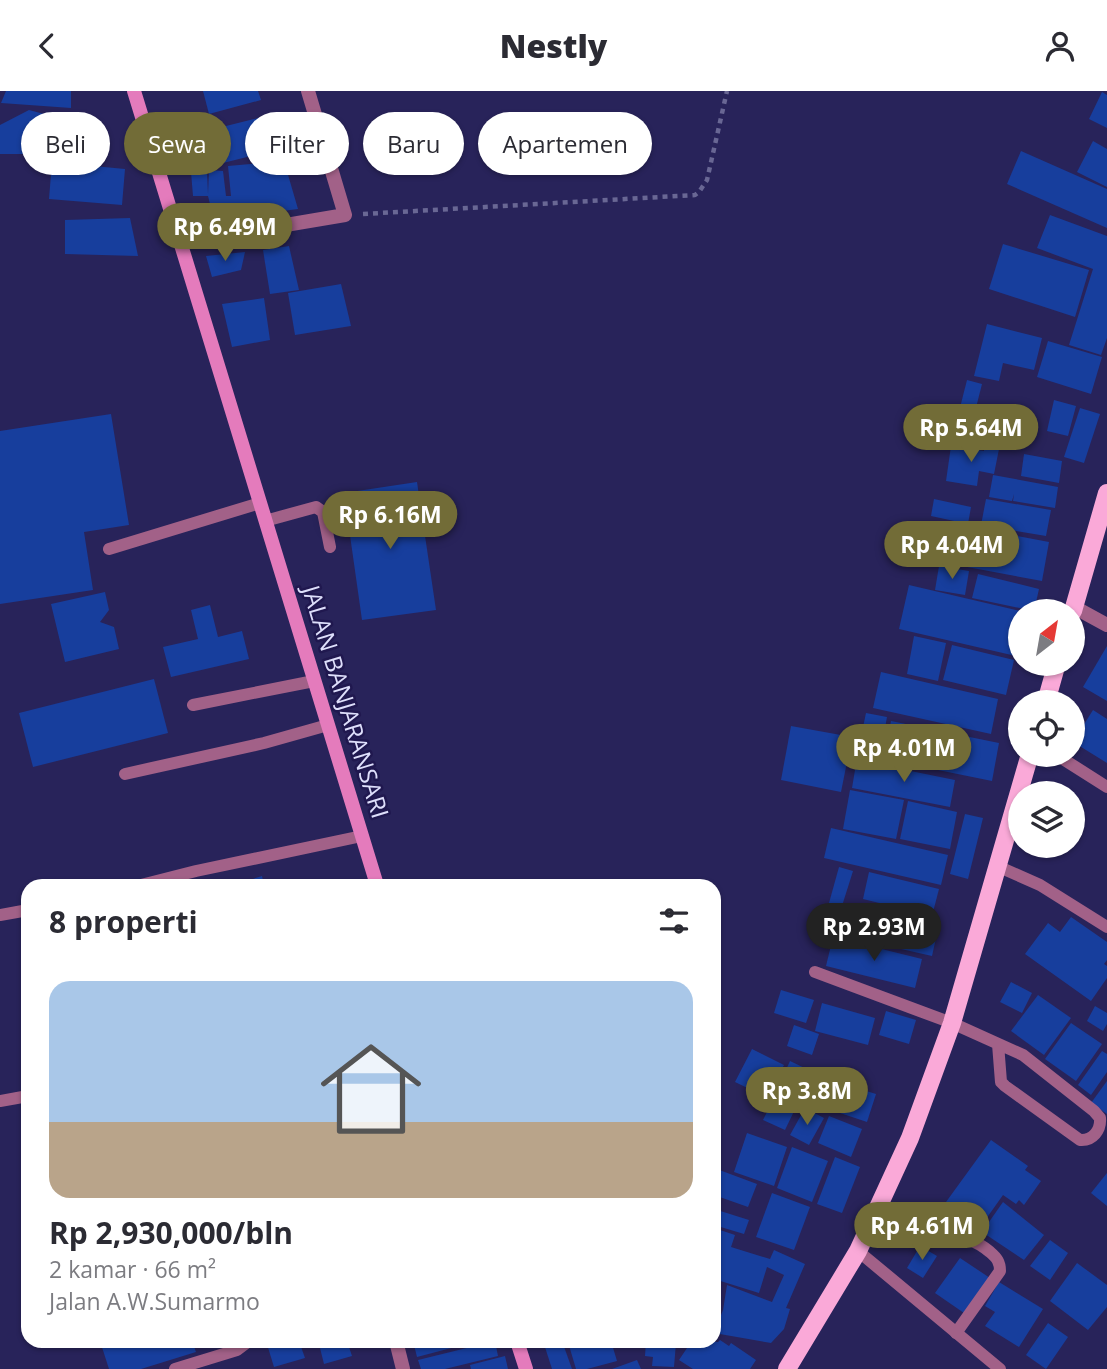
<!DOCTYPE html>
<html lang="id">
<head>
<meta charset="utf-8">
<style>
  body { margin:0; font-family:"Open Sans",sans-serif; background:#f2f2f3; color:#2b2b33; height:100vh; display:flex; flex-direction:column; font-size:26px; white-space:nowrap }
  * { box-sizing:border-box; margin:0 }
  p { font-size:23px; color:#7c7c81 }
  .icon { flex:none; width:38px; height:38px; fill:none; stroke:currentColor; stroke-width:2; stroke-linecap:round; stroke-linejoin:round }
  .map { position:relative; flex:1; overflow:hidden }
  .side { position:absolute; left:21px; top:788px; width:700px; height:469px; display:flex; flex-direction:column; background:#fff; border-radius:21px; box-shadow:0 2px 5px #0004 }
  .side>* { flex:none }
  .hud { position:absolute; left:21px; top:21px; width:700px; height:63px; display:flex; gap:14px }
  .needle { width:46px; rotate:31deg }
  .fabs { position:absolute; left:1008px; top:508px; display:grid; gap:14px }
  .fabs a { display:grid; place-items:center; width:77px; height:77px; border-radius:50%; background:#fff; box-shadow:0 2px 5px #0004; font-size:35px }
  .price { position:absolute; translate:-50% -60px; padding:0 16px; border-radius:24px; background:#726c37; color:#fff; font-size:23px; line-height:46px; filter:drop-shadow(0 2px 4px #0008) }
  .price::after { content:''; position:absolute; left:50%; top:42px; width:21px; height:16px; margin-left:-10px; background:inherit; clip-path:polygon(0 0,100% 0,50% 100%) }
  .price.on { background:#222; color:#fff }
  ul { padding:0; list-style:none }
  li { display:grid; align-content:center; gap:14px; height:371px; padding:0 28px }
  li+li { border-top:2px solid #e1e1e2 }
  li span { display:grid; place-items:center; height:217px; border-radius:21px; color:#555 }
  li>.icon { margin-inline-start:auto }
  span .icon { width:126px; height:126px; fill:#fffc; stroke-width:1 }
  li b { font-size:30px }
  h2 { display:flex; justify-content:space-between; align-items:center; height:84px; padding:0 28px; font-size:30px }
  .chip { padding:0 24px; border-radius:32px; background:#fff; box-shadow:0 2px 5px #0004; font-size:24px; line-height:63px }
  .chip.on { background:#726c37; color:#fff }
  header { display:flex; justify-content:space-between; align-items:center; height:91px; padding:0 28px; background:#fff; font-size:32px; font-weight:800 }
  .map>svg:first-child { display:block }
</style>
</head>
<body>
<header><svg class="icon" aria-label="back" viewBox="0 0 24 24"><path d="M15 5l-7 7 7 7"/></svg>Nestly<svg class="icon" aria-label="person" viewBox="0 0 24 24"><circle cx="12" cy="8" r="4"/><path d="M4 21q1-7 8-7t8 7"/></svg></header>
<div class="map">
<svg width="1107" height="1278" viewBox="0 0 1107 1278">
  <rect width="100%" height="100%" fill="#28235a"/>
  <!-- building -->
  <g fill="#173e9d">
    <path d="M6,0h65v17l-70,-5z"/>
    <path d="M203,0h55l3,9 -52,14z"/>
    <path d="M1102,1l5,3v33l-18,-9z"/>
    <path d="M29,19l45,12 -3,32h-71v-29z"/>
    <path d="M278,22l9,34 -76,19 -9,-34z"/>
    <path d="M1093,50l14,8v38l-30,-15z"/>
    <path d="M197,54l7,25 -27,3 -4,-23z"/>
    <path d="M1021,60l86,38v39l-100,-44z"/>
    <path d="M284,70l14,48 -84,11 -6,-24h-15l-2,-24 16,-1 1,23 1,-24 14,1 3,25h5l-3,-30z"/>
    <path d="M52,71l73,7 -3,36 -73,-6z"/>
    <path d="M1050,124l57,21v102l-6,17 -32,-10 24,-76 -56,-21z"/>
    <path d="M130,127l8,38 -73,-2v-34z"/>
    <path d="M1003,153l86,26 -14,47 -86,-28z"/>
    <path d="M289,155l10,44 -29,4 -7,-44z"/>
    <path d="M245,161l-4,18 -29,7 -6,-21z"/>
    <path d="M341,193l10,42 -56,9 -7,-42z"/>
    <path d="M264,207l6,42 -38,7 -10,-43z"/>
    <path d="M987,233l55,14 -8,32 -31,-7 -4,18 -25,-5z"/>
    <path d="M1048,250l54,16 -11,37 -54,-17z"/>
    <path d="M967,289l15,4 -15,59h-16z"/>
    <path d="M1054,309l22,6 -8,30 -21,-5z"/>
    <path d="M1080,317l20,6 -16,49 -20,-6z"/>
    <path d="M111,323l18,111 -45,7 9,58 -93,14v-173z"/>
    <path d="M951,355l33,5v-5l15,3 -5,25 -15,-3 -2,15 -31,-5z"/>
    <path d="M1024,363l38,7 -3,22 -38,-7z"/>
    <path d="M993,384l65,12 -3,21 -42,-7 1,-7 -2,7 -23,-4z"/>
    <path d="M417,391l19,128 -74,10 -18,-127z"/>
    <path d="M934,408l37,8 -3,17 -37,-8z"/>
    <path d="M986,408l65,11 -5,26 -65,-11z"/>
    <path d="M942,431l107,20 -7,39 -107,-20z"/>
    <path d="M939,475l30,5 -4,24 -30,-5z"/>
    <path d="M978,483l61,15 -5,22 -62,-13z"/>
    <path d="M909,494l111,26v46l-121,-28z"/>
    <path d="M105,501l4,18 -9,12 14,5 5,22 -54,13 -14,-58z"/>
    <path d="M210,514l8,32 24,-6 7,28 -78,18 -8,-30 35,-8 -7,-29z"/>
    <path d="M914,545l32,7 -8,38 -31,-7z"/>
    <path d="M952,554l62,15 -8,35 -63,-15z"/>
    <path d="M1107,555v55l-24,-14z"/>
    <path d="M881,581l117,27 -7,35 -118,-26z"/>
    <path d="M154,588l14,54 -135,34 -14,-54z"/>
    <path d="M1093,619l14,9v44l-34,-21z"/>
    <path d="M866,622l21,4 -6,33 -22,-4z"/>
    <path d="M891,630l108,22 -7,38 -108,-22z"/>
    <path d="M791,635l61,11 -11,55 -60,-12z"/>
    <path d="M856,673l20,4v-4l79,16 -5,27 -98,-19z"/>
    <path d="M850,699l54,10 -8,39 -53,-10z"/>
    <path d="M908,710l49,11 -7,37 -50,-10z"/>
    <path d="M965,723l18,4 -15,61 -18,-5z"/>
    <path d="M831,737l117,27 -7,30 -117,-27z"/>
    <path d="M839,776l14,4 -11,35 -13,-3z"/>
    <path d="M869,781l70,17 -7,27 -69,-17z"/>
    <path d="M262,785l2,9h-30z"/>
    <path d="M846,814l37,10 -8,28 -36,-10z"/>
    <path d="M1071,826l36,25v18l-3,4 3,2v12l-16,23 -66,-47 23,-31 12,9z"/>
    <path d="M886,827l52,11 -6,27 -53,-12z"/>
    <path d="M833,846l89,22 -7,29 -89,-22z"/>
    <path d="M1011,891l21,11 -10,20 -22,-11z"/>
    <path d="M781,899l33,10 -8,23 -32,-10z"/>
    <path d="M1038,904l33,23 -27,37 -33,-24z"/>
    <path d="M822,912l53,15 -7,27 -53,-14z"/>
    <path d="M1095,915l12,7v11l-4,7 -16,-10z"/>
    <path d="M886,920l30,9 -7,24 -30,-9z"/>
    <path d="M1071,932l31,21 -26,37 -31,-22z"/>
    <path d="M794,934l25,9 -7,21 -25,-9z"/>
    <path d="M752,958l32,16 -16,33 -33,-16z"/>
    <path d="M1102,960l5,3v18l-16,23 -13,-10z"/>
    <path d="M790,970l23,11 -9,20 -23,-11z"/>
    <path d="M815,984l61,19 -9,28 -60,-20z"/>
    <path d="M1107,990v33l-16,-11z"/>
    <path d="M776,1003l21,11 -12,25 -22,-10z"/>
    <path d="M805,1017l19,10 -15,27 -19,-10z"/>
    <path d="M829,1025l33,13 -11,28 -33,-14z"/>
    <path d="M747,1042l40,14 -13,39 -40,-14z"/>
    <path d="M991,1049l37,26 -3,4 16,11 -17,24 -5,-5 -3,4 -13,-9 -22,31 -35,-24z"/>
    <path d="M792,1056l36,14 -16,41 -35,-14z"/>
    <path d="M835,1066l25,10 -18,46 -25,-9z"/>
    <path d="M714,1077l43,16 -9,23 -34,-12z"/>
    <path d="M1107,1082v33l-16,-13z"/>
    <path d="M772,1102l38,14 -16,43 -38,-13z"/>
    <path d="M1003,1111l41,33 -20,25 -42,-28z"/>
    <path d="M714,1118l35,11 -5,14 -30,-9z"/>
    <path d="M714,1137l21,7 -4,12 39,12 4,-9 31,14 -19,44 4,1 -6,20 -13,14 -57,-10 9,-23 4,-25 45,17 12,-27 -17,-8 -8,26 -45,-14z"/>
    <path d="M1050,1149l18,13 -18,27 -20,-14z"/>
    <path d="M920,1155l17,10 -14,22 -16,-10z"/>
    <path d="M960,1167l30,20 -26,35 -29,-20z"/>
    <path d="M1077,1172l30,22v22l-19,23 -38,-29z"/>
    <path d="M999,1191l44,27 -24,38 -34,-21 10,-14 -10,-6z"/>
    <path d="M1048,1232l20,14 -22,32 -20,-14z"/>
    <path d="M720,1249l9,6 2,-3 25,17 -6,9h-57l-14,-9 12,-18 9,5 4,-6 14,1z"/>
    <path d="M100,1250h92l4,11 -55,17h-32z"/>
    <path d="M266,1250h33l6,17 -31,9z"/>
    <path d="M347,1250l5,15 -28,8 -4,-16z"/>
    <path d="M413,1250h65l-61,16z"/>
    <path d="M495,1250l3,15 -53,13h-24l-3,-9z"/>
    <path d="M557,1250h5l10,28h-20l-8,-25z"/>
    <path d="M575,1250h36l6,20 -30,8h-11l-8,-27z"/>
    <path d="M646,1250l30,2 -2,24 -22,-1 1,-9 -8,-1z"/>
    <path d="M505,1265l3,13h-37l-1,-4z"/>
    <path d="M637,1269l4,9h-29z"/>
  </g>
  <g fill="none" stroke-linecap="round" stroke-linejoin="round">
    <!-- path -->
    <path stroke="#696794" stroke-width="4.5" stroke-dasharray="5 5" stroke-linecap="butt" d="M363,123l332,-19 4,-3 8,-12 20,-89"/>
    <!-- lane -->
    <g stroke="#a26188" stroke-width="12">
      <path d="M265,430l51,-14 7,5 7,35"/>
      <path d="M109,458l151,-46"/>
      <path d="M193,614l121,-24"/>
      <path d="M1055,663l52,33"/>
      <path d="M125,683l139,-31 64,-18"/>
      <path d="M997,775l43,19 67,42"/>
      <path d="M141,794l55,-14 166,-35"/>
      <path d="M0,824l28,-5"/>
      <path d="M815,881l137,51 71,32 71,56 6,7c1,12 -7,23 -20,22l-75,-54 -4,-4 -3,-38"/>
      <path d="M0,1010l28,-5"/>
      <path d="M879,1115c14,8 29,18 44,24 28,11 40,0 67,22 7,6 10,10 10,19l-44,62"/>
      <path d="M858,1160l142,118"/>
      <path d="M175,1278l62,-19 12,-9"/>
    </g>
    <!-- street -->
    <g stroke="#a26188" stroke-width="14">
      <path d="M180,152l165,-28 -37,-124"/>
      <path d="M1074,516l33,18"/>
      <path d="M396,1250l7,28"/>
    </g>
    <!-- secondary -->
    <g stroke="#e47bbc" stroke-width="14">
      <path d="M134,0l243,794"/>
      <path d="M517,1250l9,28"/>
    </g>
    <!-- primary -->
    <g stroke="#faa9d8" stroke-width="18">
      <path d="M1073,520l34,-118"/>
      <path d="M1046,611l11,-39"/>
      <path d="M787,1278l71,-118 52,-113 42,-115 78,-269"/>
    </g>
  </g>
  <g text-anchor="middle" stroke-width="5" stroke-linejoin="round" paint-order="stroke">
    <!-- street labels -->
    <g font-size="24" fill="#dedffb" stroke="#20184f">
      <text transform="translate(345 611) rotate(73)" y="8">JALAN BANJARANSARI</text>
    </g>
  </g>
</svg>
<div class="fabs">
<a><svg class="needle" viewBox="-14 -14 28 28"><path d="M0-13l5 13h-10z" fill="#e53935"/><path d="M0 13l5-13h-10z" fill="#7c7c81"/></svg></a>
<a><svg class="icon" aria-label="locate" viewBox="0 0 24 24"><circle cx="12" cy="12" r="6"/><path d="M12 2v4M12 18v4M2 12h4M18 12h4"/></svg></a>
<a><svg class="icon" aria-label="layers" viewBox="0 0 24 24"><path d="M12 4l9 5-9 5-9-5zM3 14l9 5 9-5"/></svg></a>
</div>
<b class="price" style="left:225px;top:172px">Rp 6.49M</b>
<b class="price" style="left:971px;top:373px">Rp 5.64M</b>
<b class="price" style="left:390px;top:460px">Rp 6.16M</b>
<b class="price" style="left:952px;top:490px">Rp 4.04M</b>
<b class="price" style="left:904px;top:693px">Rp 4.01M</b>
<b class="price on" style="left:874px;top:872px">Rp 2.93M</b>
<b class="price" style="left:807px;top:1036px">Rp 3.8M</b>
<b class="price" style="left:922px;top:1171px">Rp 4.61M</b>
<div class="hud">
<a class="chip">Beli</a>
<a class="chip on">Sewa</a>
<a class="chip">Filter</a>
<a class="chip">Baru</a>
<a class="chip">Apartemen</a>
</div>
<section class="side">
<h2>8 properti<svg class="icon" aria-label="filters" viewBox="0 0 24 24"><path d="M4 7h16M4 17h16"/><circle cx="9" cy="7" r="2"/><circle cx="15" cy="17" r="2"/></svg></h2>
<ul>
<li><span style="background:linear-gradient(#a9c7e8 65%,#b9a48a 0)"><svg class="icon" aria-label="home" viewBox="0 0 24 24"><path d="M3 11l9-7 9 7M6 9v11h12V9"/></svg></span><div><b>Rp 2,930,000/bln</b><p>2 kamar · 66 m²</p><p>Jalan A.W.Sumarmo</p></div></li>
</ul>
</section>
</div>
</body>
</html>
